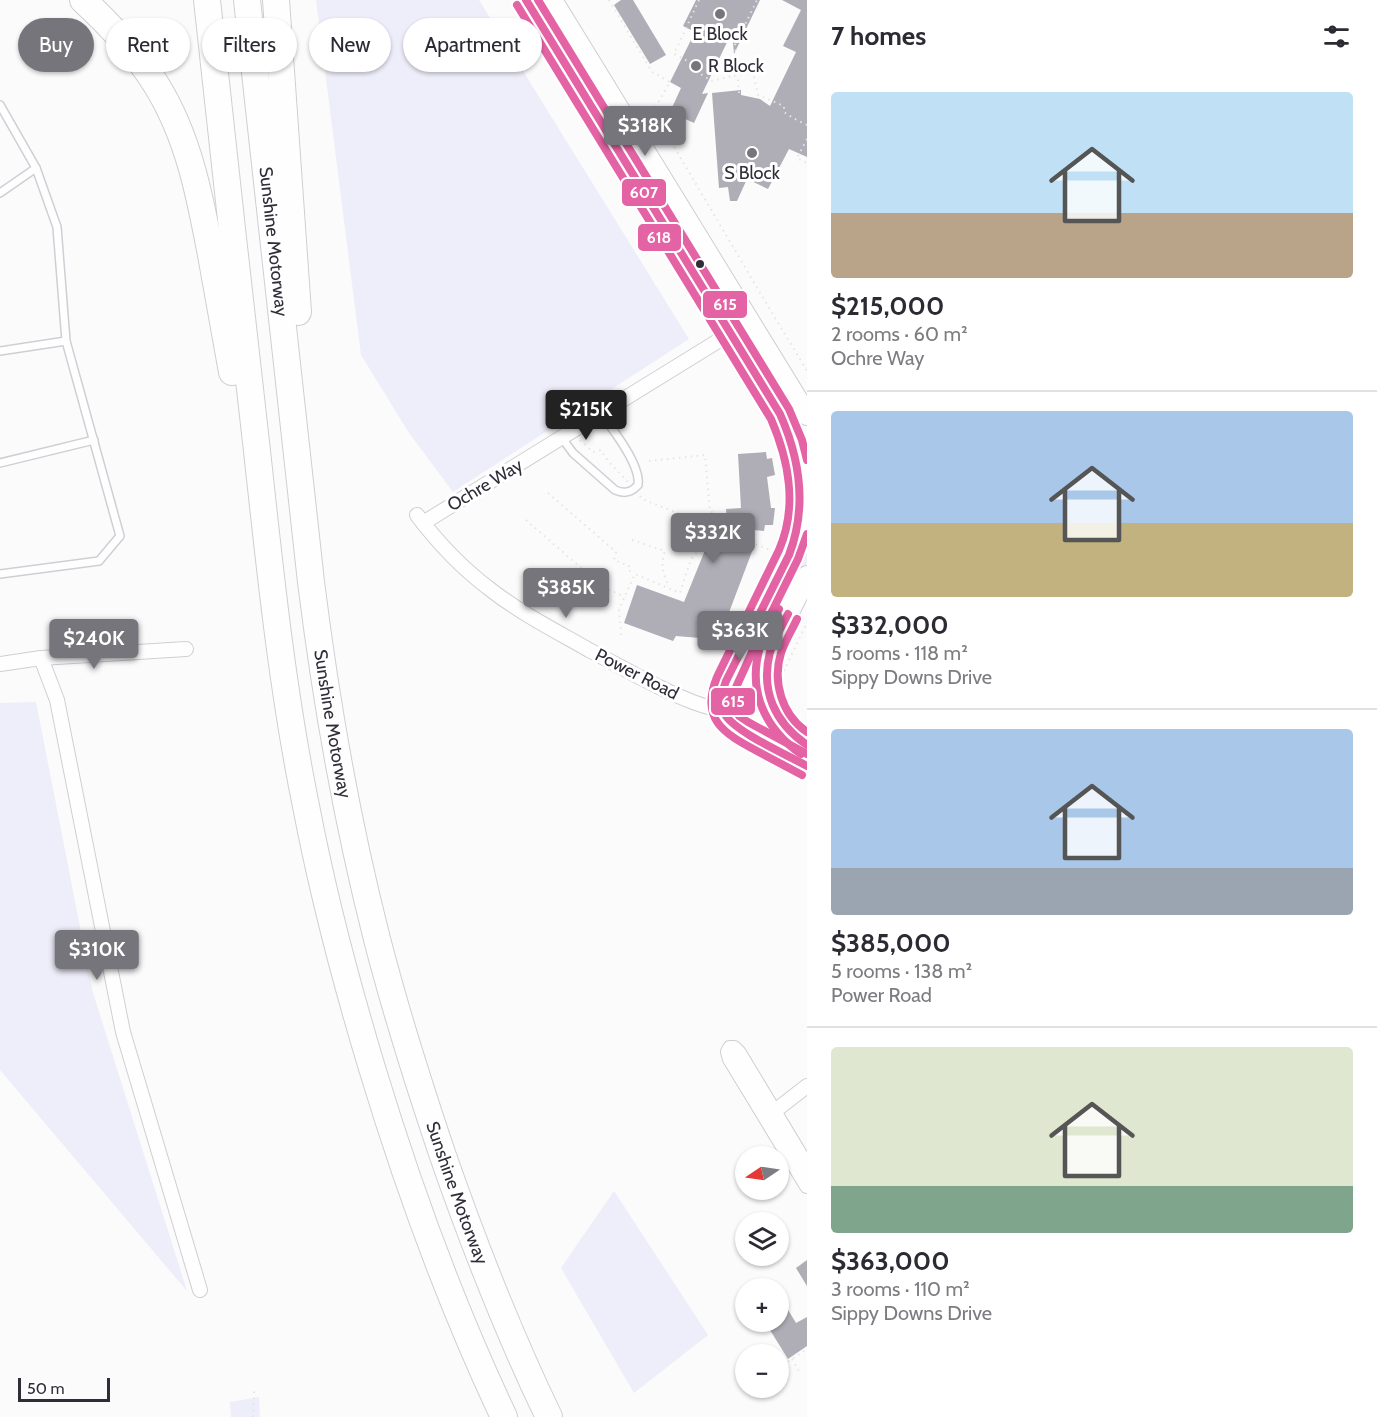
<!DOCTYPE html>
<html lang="en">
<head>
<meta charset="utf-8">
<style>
  body { margin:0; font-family:Cabin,sans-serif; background:#f2f2f3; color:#2b2b33; height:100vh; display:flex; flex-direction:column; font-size:22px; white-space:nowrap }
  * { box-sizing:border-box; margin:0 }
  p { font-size:20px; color:#7c7c81 }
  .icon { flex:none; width:33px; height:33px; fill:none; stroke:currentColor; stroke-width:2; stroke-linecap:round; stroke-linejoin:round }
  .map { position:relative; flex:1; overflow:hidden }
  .panel { display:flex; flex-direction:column; background:#fff; width:570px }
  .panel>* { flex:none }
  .banner { position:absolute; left:18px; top:18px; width:570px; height:54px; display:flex; gap:12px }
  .needle { width:39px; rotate:257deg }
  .tools { position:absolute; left:735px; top:1146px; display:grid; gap:12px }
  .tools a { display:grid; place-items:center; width:54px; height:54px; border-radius:50%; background:#fff; box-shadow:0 2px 4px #0004; font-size:30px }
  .scale { position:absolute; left:18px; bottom:15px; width:92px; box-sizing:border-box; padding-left:6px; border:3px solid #2f2d38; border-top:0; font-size:16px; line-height:21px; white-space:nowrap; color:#2f2d38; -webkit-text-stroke:4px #fff; paint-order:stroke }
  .price { position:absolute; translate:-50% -51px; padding:0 14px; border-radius:6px; background:#76757c; color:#fff; font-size:20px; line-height:39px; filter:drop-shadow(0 2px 3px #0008) }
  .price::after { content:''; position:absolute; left:50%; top:36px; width:18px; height:14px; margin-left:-9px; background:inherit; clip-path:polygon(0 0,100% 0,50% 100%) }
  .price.on { background:#222; color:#fff }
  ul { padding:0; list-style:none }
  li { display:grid; align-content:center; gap:12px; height:318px; padding:0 24px }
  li+li { border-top:2px solid #e1e1e2 }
  li span { display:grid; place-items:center; height:186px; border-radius:6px; color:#555 }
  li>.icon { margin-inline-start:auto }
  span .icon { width:108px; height:108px; fill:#fffc; stroke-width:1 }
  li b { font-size:26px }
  h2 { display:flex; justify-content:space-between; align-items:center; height:72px; padding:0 24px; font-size:26px }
  .pill { padding:0 21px; border-radius:27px; background:#fff; box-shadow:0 2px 4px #0004; font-size:21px; line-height:54px }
  .pill.on { background:#76757c; color:#fff }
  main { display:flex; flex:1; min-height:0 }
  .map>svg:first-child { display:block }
</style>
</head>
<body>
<main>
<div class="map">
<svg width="807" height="1417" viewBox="0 0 807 1417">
  <rect width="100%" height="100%" fill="#fbfbfb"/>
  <!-- green -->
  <g fill="#eeedfa">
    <path d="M316,0h163l210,339 -236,153 -44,-59 -48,-78z"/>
    <path d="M807,538v24l-61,118 -6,-2 55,-108z"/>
    <path d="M36,702l57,291 94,298 -187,-221v-367z"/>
    <path d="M614,1191l94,144 -74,58 -73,-125z"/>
    <path d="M259,1397l1,20h-29l-1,-15z"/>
  </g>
  <!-- building -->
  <g fill="#afadb6">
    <path d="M621,0h12l33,55 -16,9 -36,-59z"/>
    <path d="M696,0h64l-26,54 -2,-22 -30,62 6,-1 -14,30 -24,-11 11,-24 -11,-6 25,-50 -12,-6z"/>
    <path d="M782,0h25v157l-18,-8 -21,40 -21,-10 -10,22h-7l-2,-14 -9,1 -7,-95 29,-3v5l19,4 10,7 26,-54 -13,-6 18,-36z"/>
    <path d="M766,452l1,7 5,-1 3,17 -8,2 4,31h4l-2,17h-8l-1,6 -10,-1 -7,16 6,3 -25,66 -4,-1 -7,10 1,3 -17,7 -1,4 -24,-2 -3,5 -49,-18 13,-38 47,17 28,-69 17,7 -3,-31 15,-1 -3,-54z"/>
    <path d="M807,1260v26l-11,-18z"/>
    <path d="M787,1308l9,15 11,-6v29l-19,13 -23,-37h13v-9z"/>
  </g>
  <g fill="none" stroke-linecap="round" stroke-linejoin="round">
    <!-- lane casing -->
    <g stroke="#d0ced4" stroke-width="10">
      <g id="lane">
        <path d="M0,105l36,63 21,59 9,114 54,195 -21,25 -99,13"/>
        <path d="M0,193l36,-25"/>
        <path d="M0,351l66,-10"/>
        <path d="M562,438l11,15 42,37c9,4 16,3 23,-5 3,-20 -25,-55 -37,-72"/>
        <path d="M0,463l94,-23"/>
      </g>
    </g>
    <!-- street casing -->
    <g stroke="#d0ced4" stroke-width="16">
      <g id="street">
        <path d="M417,515c21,28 46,54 74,75 31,24 65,41 98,60 33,17 65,37 99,50 11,5 23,8 35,11"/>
        <path d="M423,523l308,-190"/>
        <path d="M41,658l16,42 66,332 77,258"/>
        <path d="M0,664l41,-6 145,-9"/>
        <path d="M767,1117l40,-31"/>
        <path d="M807,1166l-68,-113 -5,-5h-4l-2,4 2,7 77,127"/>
      </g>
    </g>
    <!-- secondary casing -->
    <g stroke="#d0ced4" stroke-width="22">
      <g id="secondary">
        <path d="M526,0l254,414c18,38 27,80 16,121 -5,18 -15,34 -23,50 -16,32 -32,64 -47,96l-5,13v9l3,10 7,10 11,8 65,35"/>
        <path d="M552,0l255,415"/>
        <path d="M807,576c-8,15 -15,31 -23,46 -5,10 -11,20 -14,30 -10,37 4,74 37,93"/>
        <path d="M723,711l8,-1 7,-6 28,-50"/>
        <path d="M723,711l16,4 54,24"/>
      </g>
    </g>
    <!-- highway casing -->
    <g stroke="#d0ced4" stroke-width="28">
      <g id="highway">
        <path d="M83,0c28,26 54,53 74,86 32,52 43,111 54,169 7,39 14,78 21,117"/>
        <path d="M207,0c16,150 33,301 50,451 13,119 25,238 49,355 17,89 40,176 66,262 36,119 79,237 132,349"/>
        <path id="s1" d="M247,0l64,582c15,120 36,240 66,357 19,74 42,146 66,217 31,89 65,176 106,261"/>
        <path d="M276,0l22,312"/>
      </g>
    </g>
    <!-- path -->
    <g stroke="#e5e5e6" stroke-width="2" stroke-dasharray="1.5 4.5" stroke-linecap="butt">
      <path d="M609,0l43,72 18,10 -17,29 103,175 51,85"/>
      <path d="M699,0l-25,54 27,14 7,-3 25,11 20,-4 5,23 26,11v6l9,6 14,7"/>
      <path d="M701,68l1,7 10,6 20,-5"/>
      <path d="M739,93l-4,-48 22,-45"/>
      <path d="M807,139l-10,19 10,5"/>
      <path d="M580,440l13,12 8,-2 7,11 21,22"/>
      <path d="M649,461l56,-6 5,56 17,10 -23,-7 -4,7"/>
      <path d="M548,493l68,59 -2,8 15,6 -1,4 6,3"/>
      <path d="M640,496l2,3 131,52"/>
      <path d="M526,520l77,67 22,10"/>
      <path d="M632,540l33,11c-5,16 -2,21 4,36"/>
      <path d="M621,635l-2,-26 16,-35 45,19 11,-34 9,-10 9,-24"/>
      <path d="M784,671l23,-49"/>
      <path d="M792,1359l8,14"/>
      <path d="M787,1380l2,-19 18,-12"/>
      <path d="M253,1417l1,-26"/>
    </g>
    <!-- lane -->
    <use href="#lane" stroke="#fefefe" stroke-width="7"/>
    <!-- street -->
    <use href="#street" stroke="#fefefe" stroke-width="14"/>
    <!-- secondary -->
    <use href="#secondary" stroke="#fefefe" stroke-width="20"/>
    <!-- highway -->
    <use href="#highway" stroke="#fefefe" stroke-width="26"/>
    <!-- bus-1 casing -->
    <g stroke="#fff" stroke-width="12">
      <g id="bus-1">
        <path d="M526,0l254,414c20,45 27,94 9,141l-63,126c-4,11 -7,21 -2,32 9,18 63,42 83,53"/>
        <path d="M788,614c-6,12 -14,25 -18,38 -10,39 5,71 37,93"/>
      </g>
    </g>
    <!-- bus-2 casing -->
    <g stroke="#fff" stroke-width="12">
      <g id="bus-2">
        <path d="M517,5l254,414c18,42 27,87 8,131l-62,127c-17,42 6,56 40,74 15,8 30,16 45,24"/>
        <path d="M779,609c-7,13 -15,25 -19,38 -13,44 5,82 41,107"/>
      </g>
    </g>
    <!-- bus-3 casing -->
    <g stroke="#fff" stroke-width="12">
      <g id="bus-3">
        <path d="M538,0l251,409 13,31 5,20"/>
        <path d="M807,534l-9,25 -45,91 -21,46 2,12 5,8 9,6 59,32"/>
        <path d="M797,619c-5,11 -12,22 -16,34 -9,29 1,62 26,79"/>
      </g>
    </g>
    <!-- bus-1 -->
    <use href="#bus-1" stroke="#e463a4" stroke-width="8"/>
    <!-- bus-2 -->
    <use href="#bus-2" stroke="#e463a4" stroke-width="8"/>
    <!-- bus-3 -->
    <use href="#bus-3" stroke="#e463a4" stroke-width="8"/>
  </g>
  <!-- markers -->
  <g fill="#76757c" stroke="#fff" stroke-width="2">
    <circle cx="720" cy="14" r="6"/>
    <circle cx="696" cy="66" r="6"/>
    <circle cx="752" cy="153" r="6"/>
  </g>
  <circle fill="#2f2d38" stroke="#fff" stroke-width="2" cx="700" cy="264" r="5"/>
  <g text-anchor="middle" stroke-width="6" stroke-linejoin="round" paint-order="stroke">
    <!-- poi labels -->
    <g font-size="18" fill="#2f2d38" stroke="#fff">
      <text x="720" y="40">E Block</text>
      <text x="708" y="72" text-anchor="start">R Block</text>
      <text x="752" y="179">S Block</text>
    </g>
    <!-- street labels -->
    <g font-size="18" fill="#2f2d38" stroke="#fff">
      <text dy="6" stroke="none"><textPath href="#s1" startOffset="243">Sunshine Motorway</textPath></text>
      <text transform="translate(485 485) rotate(-31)" y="6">Ochre Way</text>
      <text transform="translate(637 674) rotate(27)" y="6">Power Road</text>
      <text dy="6" stroke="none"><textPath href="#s1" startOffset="729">Sunshine Motorway</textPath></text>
      <text dy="6" stroke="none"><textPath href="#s1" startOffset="1215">Sunshine Motorway</textPath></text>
    </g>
  </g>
  <g stroke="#fff" stroke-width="2">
    <rect x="621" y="178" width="46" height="29" rx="6" fill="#e463a4"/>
    <rect x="637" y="223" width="45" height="29" rx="6" fill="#e463a4"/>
    <rect x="702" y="290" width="46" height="29" rx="6" fill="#e463a4"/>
    <rect x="710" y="687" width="46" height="29" rx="6" fill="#e463a4"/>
  </g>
  <g font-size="16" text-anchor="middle" font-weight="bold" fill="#fff">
    <text x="644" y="198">607</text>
    <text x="659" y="243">618</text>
    <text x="725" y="310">615</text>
    <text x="733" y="707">615</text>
  </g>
</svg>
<div class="tools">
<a><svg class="needle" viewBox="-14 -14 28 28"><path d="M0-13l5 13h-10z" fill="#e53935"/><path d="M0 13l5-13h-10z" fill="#7c7c81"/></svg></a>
<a><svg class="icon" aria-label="layers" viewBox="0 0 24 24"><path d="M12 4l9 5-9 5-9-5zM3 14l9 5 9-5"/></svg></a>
<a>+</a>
<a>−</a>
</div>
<div class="scale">50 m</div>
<b class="price" style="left:645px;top:157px">$318K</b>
<b class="price on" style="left:586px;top:441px">$215K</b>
<b class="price" style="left:713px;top:564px">$332K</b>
<b class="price" style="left:566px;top:619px">$385K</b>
<b class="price" style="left:740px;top:662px">$363K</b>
<b class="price" style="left:94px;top:670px">$240K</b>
<b class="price" style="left:97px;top:981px">$310K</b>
<div class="banner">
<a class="pill on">Buy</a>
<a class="pill">Rent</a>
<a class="pill">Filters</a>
<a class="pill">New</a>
<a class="pill">Apartment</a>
</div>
</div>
<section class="panel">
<h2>7 homes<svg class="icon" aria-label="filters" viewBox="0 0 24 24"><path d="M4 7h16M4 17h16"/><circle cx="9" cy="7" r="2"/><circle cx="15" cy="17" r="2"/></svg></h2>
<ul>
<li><span style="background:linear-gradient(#bfe0f5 65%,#b9a48a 0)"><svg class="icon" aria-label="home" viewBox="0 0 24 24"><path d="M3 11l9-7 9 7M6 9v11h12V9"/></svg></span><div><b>$215,000</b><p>2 rooms · 60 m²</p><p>Ochre Way</p></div></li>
<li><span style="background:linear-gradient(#a9c7e8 60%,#c2b280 0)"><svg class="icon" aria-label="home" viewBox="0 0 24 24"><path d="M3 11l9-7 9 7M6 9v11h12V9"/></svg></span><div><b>$332,000</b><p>5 rooms · 118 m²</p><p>Sippy Downs Drive</p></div></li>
<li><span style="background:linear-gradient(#a9c7e8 75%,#9aa5b1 0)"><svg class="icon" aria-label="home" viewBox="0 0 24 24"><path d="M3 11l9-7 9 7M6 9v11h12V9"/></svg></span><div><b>$385,000</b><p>5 rooms · 138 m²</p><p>Power Road</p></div></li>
<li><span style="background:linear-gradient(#dfe7d0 75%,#7fa58c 0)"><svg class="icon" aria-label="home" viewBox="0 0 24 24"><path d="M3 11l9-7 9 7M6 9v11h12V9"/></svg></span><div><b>$363,000</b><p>3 rooms · 110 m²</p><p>Sippy Downs Drive</p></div></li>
</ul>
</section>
</main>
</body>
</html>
